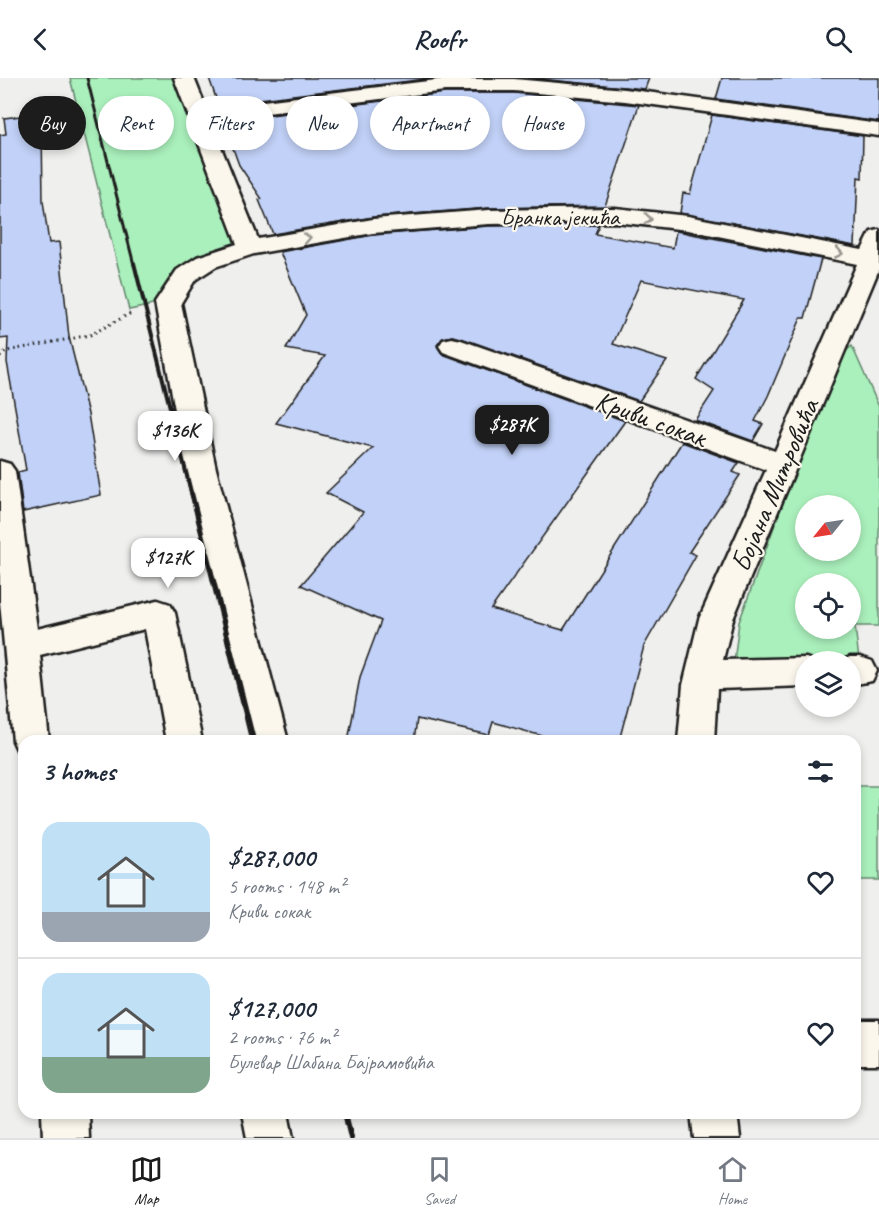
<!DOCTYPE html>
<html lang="en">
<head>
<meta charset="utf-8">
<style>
  body { margin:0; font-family:Caveat,sans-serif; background:#f6f6f7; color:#1f2937; height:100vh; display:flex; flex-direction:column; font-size:22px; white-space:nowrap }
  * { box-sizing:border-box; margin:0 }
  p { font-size:20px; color:#747a83 }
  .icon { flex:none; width:33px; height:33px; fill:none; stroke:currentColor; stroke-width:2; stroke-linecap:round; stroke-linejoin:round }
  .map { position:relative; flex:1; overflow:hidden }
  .panel { position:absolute; left:18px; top:657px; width:843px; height:384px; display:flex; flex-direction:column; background:#fff; border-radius:18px; box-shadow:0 3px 9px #0003 }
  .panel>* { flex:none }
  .hud { position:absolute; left:18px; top:18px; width:843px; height:54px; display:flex; gap:12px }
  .needle { width:39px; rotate:240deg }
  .controls { position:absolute; left:795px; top:417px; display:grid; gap:12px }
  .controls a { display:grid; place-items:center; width:66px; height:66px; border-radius:50%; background:#fff; box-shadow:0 3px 9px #0003; font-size:30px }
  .price { position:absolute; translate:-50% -51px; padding:0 14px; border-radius:12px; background:#fff; color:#222; font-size:20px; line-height:39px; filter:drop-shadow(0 2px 3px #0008) }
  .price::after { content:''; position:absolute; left:50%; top:36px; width:18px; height:14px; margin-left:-9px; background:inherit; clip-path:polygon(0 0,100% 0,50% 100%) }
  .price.current { background:#1c1c1c; color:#fff }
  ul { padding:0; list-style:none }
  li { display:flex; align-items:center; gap:18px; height:150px; padding:0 24px }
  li+li { border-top:2px solid #e0e1e3 }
  li span { display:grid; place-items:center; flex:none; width:168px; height:120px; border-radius:18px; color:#555 }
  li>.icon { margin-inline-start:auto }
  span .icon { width:72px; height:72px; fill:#fffc; stroke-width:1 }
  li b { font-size:26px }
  h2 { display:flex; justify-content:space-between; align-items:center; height:72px; padding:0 24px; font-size:26px }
  .chip { padding:0 21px; border-radius:27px; background:#fff; box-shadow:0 3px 9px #0003; font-size:21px; line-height:54px }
  .chip.current { background:#1c1c1c; color:#fff }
  header { display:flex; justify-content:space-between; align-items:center; height:78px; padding:0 24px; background:#fff; font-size:27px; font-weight:800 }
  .tab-bar { display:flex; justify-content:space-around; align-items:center; height:84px; border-top:2px solid #e0e1e3; background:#fff; font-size:16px; color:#747a83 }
  .tab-bar a { display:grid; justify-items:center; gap:3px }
  .tab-bar .current { color:#1c1c1c }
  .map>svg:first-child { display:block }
</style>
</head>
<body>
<header><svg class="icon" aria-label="back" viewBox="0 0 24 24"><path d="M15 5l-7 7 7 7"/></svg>Roofr<svg class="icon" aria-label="search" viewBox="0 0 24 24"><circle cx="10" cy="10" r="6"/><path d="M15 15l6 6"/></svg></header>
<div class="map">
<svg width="879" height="1060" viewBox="0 0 879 1060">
  <rect width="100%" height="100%" fill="#efefee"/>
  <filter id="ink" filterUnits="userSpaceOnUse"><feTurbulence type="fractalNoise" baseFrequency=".0167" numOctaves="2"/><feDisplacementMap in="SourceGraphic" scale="12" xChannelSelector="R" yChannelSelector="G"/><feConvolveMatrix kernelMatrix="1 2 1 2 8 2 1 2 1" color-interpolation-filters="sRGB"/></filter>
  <g filter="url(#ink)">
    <!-- green -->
    <g fill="#aaf0bc" stroke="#63866c" stroke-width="1.5" fill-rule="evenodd">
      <path d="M70,0h112l62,169 -38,14 -39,41 -38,8z"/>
      <path d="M852,268l27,61v219h-24l4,34 -125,2 5,-40 97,-263zM806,428h44v44h-44zM806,506h44v44h-44z"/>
      <rect x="855" y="708" width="24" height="94"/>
    </g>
    <!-- building -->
    <g fill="#c1d1f7" stroke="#1c1c1c" stroke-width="1.5">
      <path d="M209,0h226l-217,26z"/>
      <path d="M528,0h121l-4,11z"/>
      <path d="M722,0h157v44l-163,-23z"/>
      <path d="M445,15h69l125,12 -34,101 -116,2 -116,9 -100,17 -14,-34 3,-1 -23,-34 -16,-44z"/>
      <path d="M38,36l4,15 1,72 6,42 10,-1 10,95 19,77 13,81 -78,17 -5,-40 8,-2 -19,-108 1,-24 -8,1v-204l6,-1 -2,-16z"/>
      <path d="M712,37l151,21 -1,42 -4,-1 -3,69 -175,-33 3,-20 7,1z"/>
      <path d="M599,147l-4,9 78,14 3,-17 145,28 -16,59h-4l-33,78 -13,25 8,3 -10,17 -58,-21 19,-29 -18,-12 48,-79 -103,-20 -28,64 54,17 -28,40 -178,-63 -9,-2 -9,2 -6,7 5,9 183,67 -134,188 72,21 119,-188 57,21 -6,9 7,3 -51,77 7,3 -52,91 -25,95h-59l-67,-19 -4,13 -72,-16 -3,22h-66l12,-64 21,-56 -80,-36 62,-73 -37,-19 47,-45 -97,-25 49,-67 -39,-7 20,-34 -26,-63 93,-17 116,-9z"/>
    </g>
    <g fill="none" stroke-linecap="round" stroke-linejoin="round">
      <!-- minor casing -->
      <g stroke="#1c1c1c" stroke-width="5">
        <g id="minor">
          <path d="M174,0h20l12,30 239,-29h69l111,10 254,35v12l-254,-35 -111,-10h-69l-235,29 48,119 115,-20 116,-9 126,-2 73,8 174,34 9,-18 8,-2v39l-146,350 -10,41 83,-2 11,4h-11v24l-89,3 -3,52h-36l5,-56 16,-66 67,-149 -323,-118 -4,-6 4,-6 9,-2 9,2 314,111 82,-187 -169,-34 -73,-8 -126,2 -116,9 -119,21 -39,13 -20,13 -14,23 35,166 72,272h-36l-66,-272 -31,-166 22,-33 20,-13 40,-13z"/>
          <path d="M0,383l10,3 5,7 22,158 121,-29 12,4 5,9 27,128h-36l-21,-112 -105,26 9,86h-25v13l-6,-2 -5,-11 -13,-139z"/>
          <path d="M850,579h10l12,4 5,10 -5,10 -22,4v-23h-12z"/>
          <rect x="855" y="942" width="24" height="44"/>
          <path d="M42,1035h46l1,25h-46z"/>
          <path d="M242,1035h46l5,25h-46z"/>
          <path d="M691,1035h46l3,25h-46z"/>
        </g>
      </g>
      <!-- path -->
      <path stroke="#1c1c1c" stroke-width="3" stroke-dasharray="1.5 4" stroke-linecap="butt" d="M0,279l7,-6 83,-16 41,-22"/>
      <!-- minor -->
      <use href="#minor" fill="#fbf7ec" fill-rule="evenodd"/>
      <!-- rail-far3 -->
      <path stroke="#1c1c1c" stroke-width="3" d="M87,0l47,187"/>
      <!-- rail-far2 -->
      <path stroke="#1c1c1c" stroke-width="4" d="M134,185l58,233"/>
      <!-- rail-far1 -->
      <path stroke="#1c1c1c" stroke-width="4.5" d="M192,416l62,247"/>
      <!-- rail -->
      <path stroke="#1c1c1c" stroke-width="6" d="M345,1035l6,25"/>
    </g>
    <!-- one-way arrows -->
    <defs><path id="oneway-chevron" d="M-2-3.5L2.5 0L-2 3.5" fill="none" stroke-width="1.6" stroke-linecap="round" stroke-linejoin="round" transform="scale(1.5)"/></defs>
    <g stroke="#97948e">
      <use href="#oneway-chevron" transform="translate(648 141) rotate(6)"/>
      <use href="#oneway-chevron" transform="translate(307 160) rotate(-11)"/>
      <use href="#oneway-chevron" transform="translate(839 175) rotate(11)"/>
    </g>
  </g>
  <g text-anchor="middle" stroke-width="4.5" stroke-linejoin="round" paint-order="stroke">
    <!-- far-street labels -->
    <g font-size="24" fill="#1c1c1c" stroke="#fbf7ec">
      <text x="560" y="147">Бранка јекића</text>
    </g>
    <!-- street labels -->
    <g font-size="28" fill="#1c1c1c" stroke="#fbf7ec">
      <text transform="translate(651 340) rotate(20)" y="10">Криви сокак</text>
      <text transform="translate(774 407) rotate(-67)" y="10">Бојана Митровића</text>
    </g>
  </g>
</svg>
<div class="controls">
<a><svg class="needle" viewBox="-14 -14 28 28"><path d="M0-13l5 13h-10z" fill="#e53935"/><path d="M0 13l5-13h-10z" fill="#747a83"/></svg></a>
<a><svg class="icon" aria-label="locate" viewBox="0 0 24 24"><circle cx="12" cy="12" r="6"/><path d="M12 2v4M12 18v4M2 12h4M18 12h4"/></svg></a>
<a><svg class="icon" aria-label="layers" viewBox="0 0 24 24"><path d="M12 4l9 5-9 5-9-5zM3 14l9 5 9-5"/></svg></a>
</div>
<b class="price current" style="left:512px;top:378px">$287K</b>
<b class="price" style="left:175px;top:384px">$136K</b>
<b class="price" style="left:168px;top:511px">$127K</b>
<div class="hud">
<a class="chip current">Buy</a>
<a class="chip">Rent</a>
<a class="chip">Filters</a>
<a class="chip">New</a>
<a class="chip">Apartment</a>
<a class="chip">House</a>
</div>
<section class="panel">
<h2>3 homes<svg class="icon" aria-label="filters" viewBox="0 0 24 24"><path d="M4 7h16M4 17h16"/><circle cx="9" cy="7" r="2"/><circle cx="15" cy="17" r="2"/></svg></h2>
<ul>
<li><span style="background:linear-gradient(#bfe0f5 75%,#9aa5b1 0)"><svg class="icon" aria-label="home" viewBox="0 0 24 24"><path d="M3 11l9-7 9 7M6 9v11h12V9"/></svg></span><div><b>$287,000</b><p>5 rooms · 148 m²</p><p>Криви сокак</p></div><svg class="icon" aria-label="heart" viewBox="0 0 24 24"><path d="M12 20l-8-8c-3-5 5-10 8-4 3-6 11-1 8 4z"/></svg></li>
<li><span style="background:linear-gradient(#bfe0f5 70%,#7fa58c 0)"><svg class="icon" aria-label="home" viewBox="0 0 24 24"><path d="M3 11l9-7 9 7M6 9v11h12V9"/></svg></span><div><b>$127,000</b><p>2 rooms · 76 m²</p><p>Булевар Шабана Бајрамовића</p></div><svg class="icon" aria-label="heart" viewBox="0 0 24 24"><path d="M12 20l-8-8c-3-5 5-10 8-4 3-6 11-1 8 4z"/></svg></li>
</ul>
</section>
</div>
<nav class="tab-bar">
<a class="current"><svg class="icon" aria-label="map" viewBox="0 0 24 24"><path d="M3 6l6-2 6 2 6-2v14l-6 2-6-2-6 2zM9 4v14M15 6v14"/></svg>Map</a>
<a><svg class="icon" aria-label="saved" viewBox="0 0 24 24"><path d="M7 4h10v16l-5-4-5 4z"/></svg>Saved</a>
<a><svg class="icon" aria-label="home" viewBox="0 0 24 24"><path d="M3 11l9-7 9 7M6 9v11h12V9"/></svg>Home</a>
</nav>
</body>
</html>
